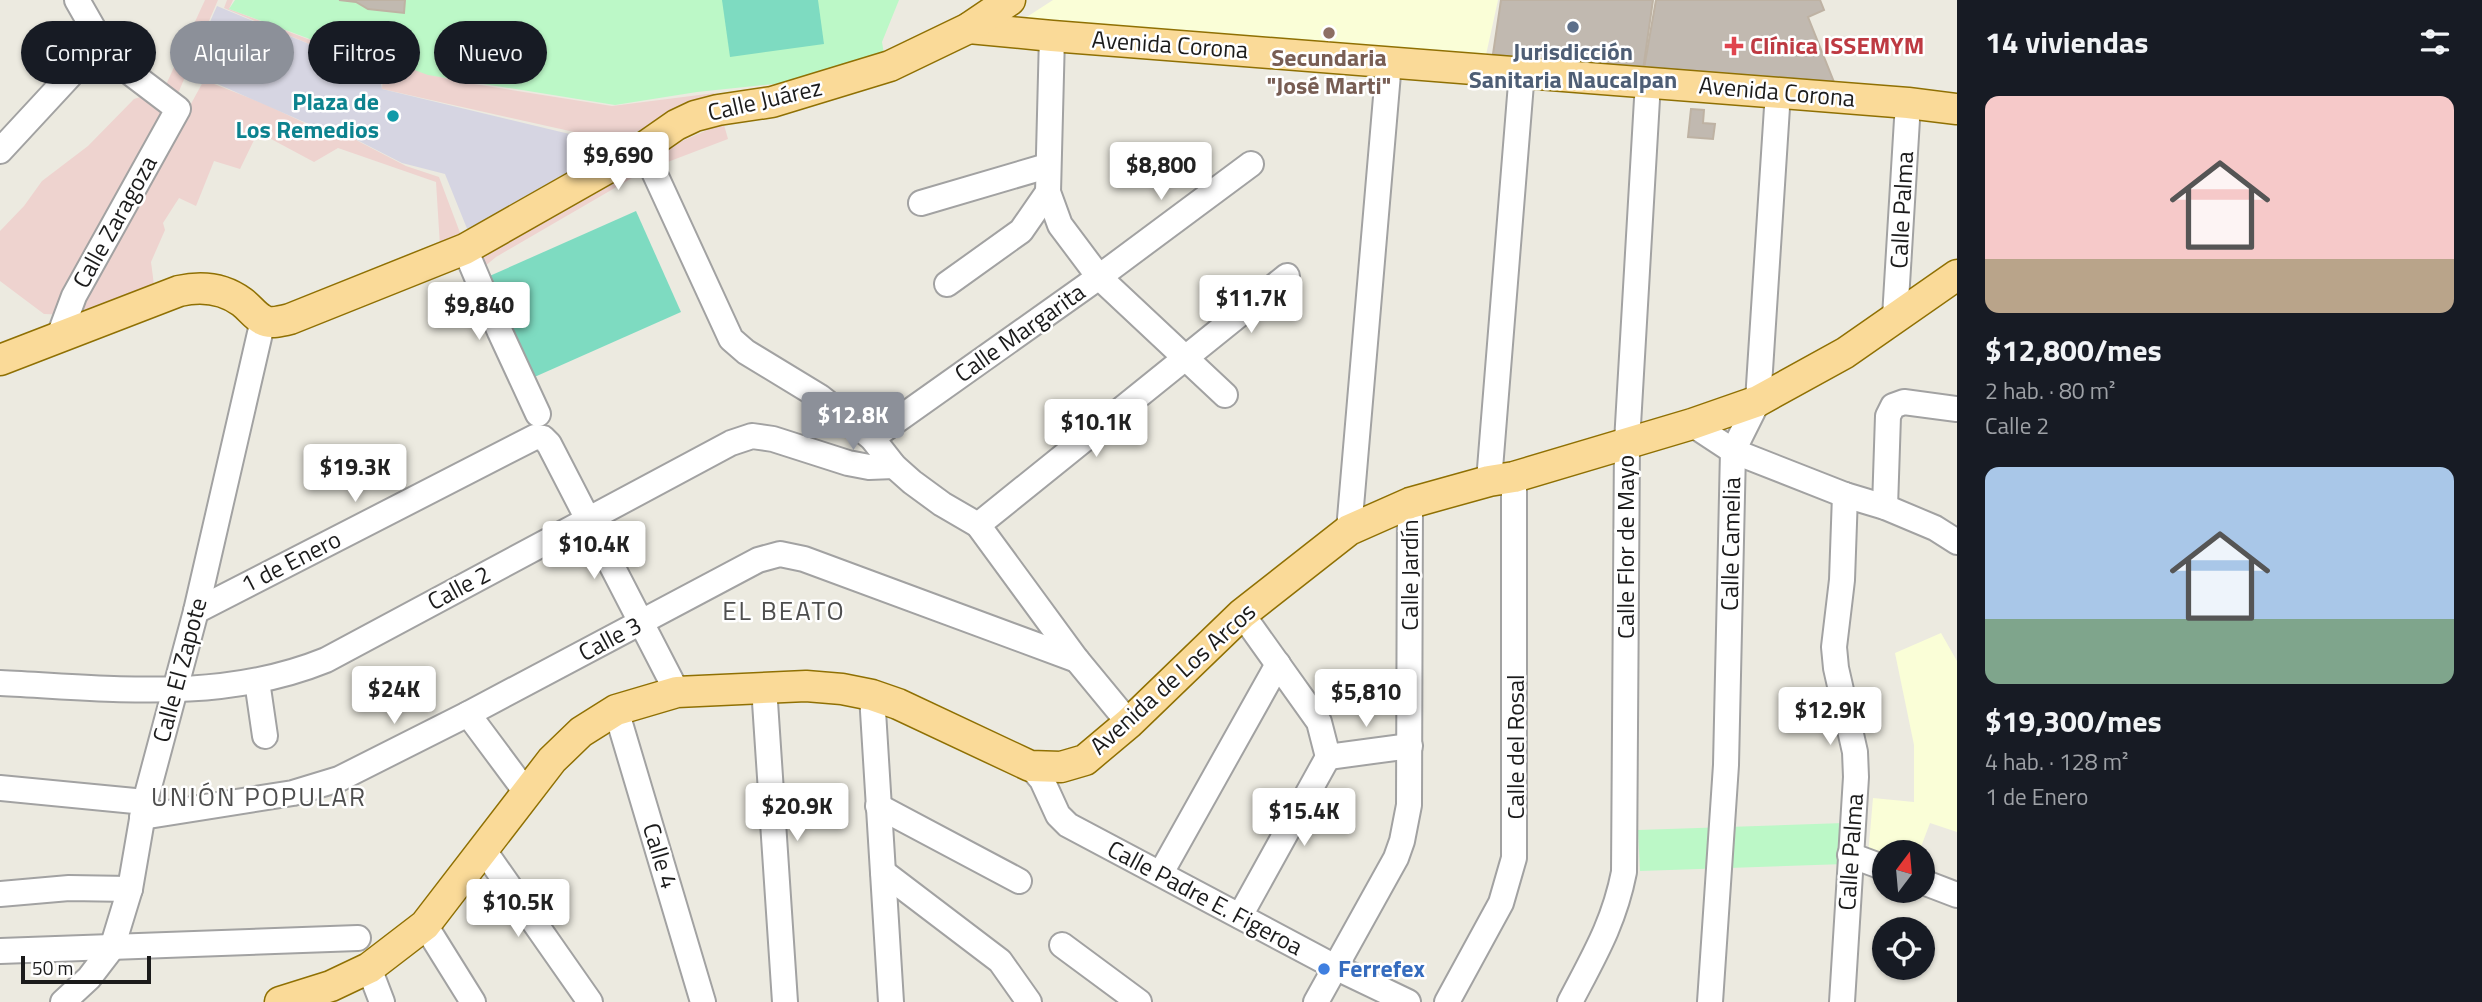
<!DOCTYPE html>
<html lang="es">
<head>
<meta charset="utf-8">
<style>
  body { margin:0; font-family:"Titillium Web",sans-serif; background:#242831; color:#f1f3f6; height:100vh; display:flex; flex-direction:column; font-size:26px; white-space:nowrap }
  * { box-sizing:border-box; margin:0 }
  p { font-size:23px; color:#9ea1a6 }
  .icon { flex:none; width:38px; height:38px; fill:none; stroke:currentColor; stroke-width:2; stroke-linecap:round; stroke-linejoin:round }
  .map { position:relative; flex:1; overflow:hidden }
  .side { display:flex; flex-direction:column; background:#171b24; width:525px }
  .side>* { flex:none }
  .top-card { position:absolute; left:21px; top:21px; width:665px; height:63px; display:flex; gap:14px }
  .needle { width:46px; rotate:16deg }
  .buttons { position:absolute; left:1872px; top:840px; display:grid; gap:14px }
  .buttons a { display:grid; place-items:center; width:63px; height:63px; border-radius:50%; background:#171b24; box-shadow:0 2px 5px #0004; font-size:35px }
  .scale { position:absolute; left:21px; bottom:18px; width:130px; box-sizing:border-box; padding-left:7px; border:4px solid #1b1b1b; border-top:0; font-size:19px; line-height:24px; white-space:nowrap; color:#1b1b1b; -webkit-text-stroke:5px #fff; paint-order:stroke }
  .price { position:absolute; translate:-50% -60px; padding:0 16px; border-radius:7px; background:#fff; color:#222; font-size:23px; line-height:46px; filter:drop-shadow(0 2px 4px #0008) }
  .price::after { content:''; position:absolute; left:50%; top:42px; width:21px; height:16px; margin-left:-10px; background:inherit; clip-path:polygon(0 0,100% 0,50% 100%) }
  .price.active { background:#8c9099; color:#fff }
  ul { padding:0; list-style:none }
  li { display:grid; align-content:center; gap:14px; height:371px; padding:0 28px }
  li span { display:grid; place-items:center; height:217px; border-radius:14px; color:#555 }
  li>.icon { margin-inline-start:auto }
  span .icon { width:126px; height:126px; fill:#fffc; stroke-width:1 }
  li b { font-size:30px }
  h2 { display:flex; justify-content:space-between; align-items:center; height:84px; padding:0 28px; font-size:30px }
  .chip { padding:0 24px; border-radius:32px; background:#171b24; box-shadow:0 2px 5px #0004; font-size:24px; line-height:63px }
  .chip.active { background:#8c9099; color:#fff }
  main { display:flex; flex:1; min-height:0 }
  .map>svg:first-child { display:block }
</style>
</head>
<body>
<main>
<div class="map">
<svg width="1957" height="1002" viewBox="0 0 1957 1002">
  <rect width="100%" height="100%" fill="#eceae0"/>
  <!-- commercial -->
  <path fill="#eed3cf" d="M205,0h13l-39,91 -13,23 14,10 24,-44 61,24 50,24 41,12 50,26 33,11 23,61 252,-111 -3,-22 -51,20 -47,13 -30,-4 -201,-45 1,-14 -159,-67 3,-8h6l-4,9 157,60 5,-6 64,18 157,25 103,-13 13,46 -84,32 -148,86 -29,24 -11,-31 -16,-4 -4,-64 -98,-34 -24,14 -56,-30 -18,37 -26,-8 -18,45 -17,-8 -16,25 2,7 -14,32 3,23 -63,31 -47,-2 -44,-33v-50l24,-25 18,-25 46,-35 46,-47 30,-10z"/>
  <!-- education -->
  <g fill="#fafed7">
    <path d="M1053,0h445l-12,55 -467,-33z"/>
    <path d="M1941,633l16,28v171l-27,-9 -11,29h-34v11l-17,-7 5,-58 41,4v-57l-19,-92z"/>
  </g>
  <!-- park -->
  <g fill="#bcf8c7">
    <path d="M235,0h664l-17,42 2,12 -57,20 -43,9 -87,9 -82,13 -187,-30 -38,-14 -5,6 -156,-58z"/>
    <path d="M1844,823l1,41 -205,7 -2,-41z"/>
  </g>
  <!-- pitch -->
  <g fill="#7edbc1">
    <path d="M722,0h96l6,44 -94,13z"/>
    <path d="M636,211l45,101 -151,67 -45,-101z"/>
  </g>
  <!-- plaza -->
  <path fill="#d6d5e2" d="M217,6l162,67 3,16 200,48 18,22 -130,77 -25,-62 -43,-11 -45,-23 -37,-11 -132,-58z"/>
  <!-- building -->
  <g fill="#c1b9b0" stroke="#beb2a3" stroke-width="2">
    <path d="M339,0h66l-1,13 -36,-4 -12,-7z"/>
    <path d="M1501,0h152l-11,77 -149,-23z"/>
    <path d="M1656,0h164l4,10 -16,7 30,75 -195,-18z"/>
    <circle cx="264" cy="62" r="12"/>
    <path d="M1691,109l13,1 -1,13 12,1 -2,15 -25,-2z"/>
  </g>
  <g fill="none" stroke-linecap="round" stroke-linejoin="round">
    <!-- minor casing -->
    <g stroke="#a2a2a2" stroke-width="28">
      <g id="minor">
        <path d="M1052,36l-4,156 12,33 39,52 126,118"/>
        <path d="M643,148l88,191 15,13 74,45 52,41 22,28 18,16 30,22 36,21 99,135 52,63"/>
        <path d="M0,151l101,-109"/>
        <path d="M921,203l126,-37"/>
        <path d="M465,249l35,83 38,82"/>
        <path d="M947,284l74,-53 27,-39"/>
        <path d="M1895,317l13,-214"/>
        <path d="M58,339l16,-43 104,-187 -54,-41 -23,-26 -24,-42"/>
        <path d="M1692,424l41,27 112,44 40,12 50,21 22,14"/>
        <path d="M872,438l227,-161 152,-113"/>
        <path d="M1489,481l33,-410"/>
        <path d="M1885,507l3,-91 5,-10 11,-4 53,7"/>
        <path d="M978,525l309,-249"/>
        <path d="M1349,530l40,-468"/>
        <path d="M196,611l339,-174 8,1 6,6 128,248"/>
        <path d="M1242,614l77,108 9,35"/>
        <path d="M257,681l8,55"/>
        <path d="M0,683c111,5 220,20 326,-23l405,-217 21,-7 21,3 75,24 21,4 25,-1"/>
        <path d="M764,687l21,315"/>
        <path d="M872,695l19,307"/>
        <path d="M616,710l87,292"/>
        <path d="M468,714l58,78"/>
        <path d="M1328,757l82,-11"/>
        <path d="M1030,766l12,14 16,35 10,10 269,143 71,34"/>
        <path d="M0,788l145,14"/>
        <path d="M878,806l141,75"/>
        <path d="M142,817l151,-24 46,-14 129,-65 290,-154 22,-6 24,5 273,101"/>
        <path d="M483,849l107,153"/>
        <path d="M1850,855l35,13"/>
        <path d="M883,872l117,89 29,41"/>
        <path d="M1161,873l117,-209"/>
        <path d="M1923,882l34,13"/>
        <path d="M0,894l69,-6 61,1"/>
        <path d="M1240,916l88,-159"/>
        <path d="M425,925l48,77"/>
        <path d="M1062,945l77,57"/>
        <path d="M0,951l358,-13"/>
        <path d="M369,968l13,34"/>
        <path d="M63,1002l26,-24 23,-30 18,-59 15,-87 51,-191 67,-291"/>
        <path d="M1316,1002l80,-144 6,-17 7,-36 1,-302"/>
        <path d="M1447,1002l54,-99 13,-45v-381"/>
        <path d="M1570,1002c24,-46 44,-79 54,-130l3,-430 21,-360"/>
        <path d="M1710,1002l16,-237 7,-314 25,-50 20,-309"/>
        <path d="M1842,1002l14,-225 -1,-25 -19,-84 -2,-21 8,-67 3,-85"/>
      </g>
    </g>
    <!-- major casing -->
    <g stroke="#8f7003" stroke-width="33">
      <g id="major">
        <path d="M969,28l83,8 856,67 49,6"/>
        <path d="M0,360l179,-69c22,-5 44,-3 63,11 7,5 13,14 21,18 7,4 19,1 27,-1l175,-70 178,-101 33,-23 19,-9 23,-6 54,-8 118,-36 79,-38 41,-28"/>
        <path d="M280,1002l51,-16 38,-18 56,-43 127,-165 29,-28 35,-22 61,-18 129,-6 36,3 30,6 26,9 132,62 31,1 24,-7 44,-37 113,-109 107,-84 61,-27 79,-22 25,-4 178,-53 66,-23 87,-48 112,-78"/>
      </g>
    </g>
    <!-- minor -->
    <use href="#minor" stroke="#fff" stroke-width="24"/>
    <!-- major -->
    <use href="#major" stroke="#fada98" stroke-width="30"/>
  </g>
  <!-- markers -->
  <circle fill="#5c6f8a" stroke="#fff" stroke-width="2.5" cx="1573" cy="27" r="7"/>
  <circle fill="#8d6e63" stroke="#fff" stroke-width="2.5" cx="1329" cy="33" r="7"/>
  <path fill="#e0444e" stroke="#fff" stroke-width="2.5" d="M1730.5 35.5h7v7h7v7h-7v7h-7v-7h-7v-7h7z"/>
  <circle fill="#0f9aa8" stroke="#fff" stroke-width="2.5" cx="393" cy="116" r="7"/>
  <circle fill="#3f7fe0" stroke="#fff" stroke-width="2.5" cx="1324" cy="969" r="7"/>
  <g text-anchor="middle" stroke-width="5" stroke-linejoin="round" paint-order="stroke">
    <!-- street labels -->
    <g font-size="24" fill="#1b1b1b" stroke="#fff">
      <text transform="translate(1170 45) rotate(4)" y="8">Avenida Corona</text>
      <text transform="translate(1777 92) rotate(5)" y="8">Avenida Corona</text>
      <text transform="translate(765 100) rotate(-13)" y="8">Calle Juárez</text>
      <text transform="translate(1902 210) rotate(-87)" y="8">Calle Palma</text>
      <text transform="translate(115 222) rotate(-61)" y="8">Calle Zaragoza</text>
      <text transform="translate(1020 333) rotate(-35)" y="8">Calle Margarita</text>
      <text transform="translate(1731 544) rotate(-89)" y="8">Calle Camelia</text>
      <text transform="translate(1626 547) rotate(-90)" y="8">Calle Flor de Mayo</text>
      <text transform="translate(291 562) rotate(-27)" y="8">1 de Enero</text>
      <text transform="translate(1410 575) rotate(-90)" y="8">Calle Jardín</text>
      <text transform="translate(459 588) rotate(-28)" y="8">Calle 2</text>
      <text transform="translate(610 639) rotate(-28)" y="8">Calle 3</text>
      <text transform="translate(180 670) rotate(-75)" y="8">Calle El Zapote</text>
      <text transform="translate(1173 679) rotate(-42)" y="8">Avenida de Los Arcos</text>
      <text transform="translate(1516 747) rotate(-90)" y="8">Calle del Rosal</text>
      <text transform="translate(1851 852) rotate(-86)" y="8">Calle Palma</text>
      <text transform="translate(660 856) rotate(73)" y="8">Calle 4</text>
      <text transform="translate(1205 898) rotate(28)" y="8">Calle Padre E. Figeroa</text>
    </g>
    <!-- health labels -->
    <g font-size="24" font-weight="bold" fill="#be3a42" stroke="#fff" text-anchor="start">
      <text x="1750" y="54">Clínica ISSEMYM</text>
    </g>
    <!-- service labels -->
    <g font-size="24" font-weight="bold" fill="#4e5e75" stroke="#fff">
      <text x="1573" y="60">Jurisdicción<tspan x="1573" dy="28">Sanitaria Naucalpan</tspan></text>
    </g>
    <!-- education labels -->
    <g font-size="24" font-weight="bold" fill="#785e54" stroke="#fff">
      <text x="1329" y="66">Secundaria<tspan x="1329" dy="28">"José Marti"</tspan></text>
    </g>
    <!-- culture labels -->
    <g font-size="24" font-weight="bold" fill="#0d838f" stroke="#fff" text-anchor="end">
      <text x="379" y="110">Plaza de<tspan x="379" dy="28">Los Remedios</tspan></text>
    </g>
    <!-- shop labels -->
    <g font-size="24" font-weight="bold" fill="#366cbe" stroke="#fff" text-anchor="start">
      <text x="1338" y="977">Ferrefex</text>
    </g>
    <!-- neighbourhood labels -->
    <g font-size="26" letter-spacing="2" fill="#4e4e4e" stroke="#fff">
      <text x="784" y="620">EL BEATO</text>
      <text x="259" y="806">UNIÓN POPULAR</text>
    </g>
  </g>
</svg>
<div class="buttons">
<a><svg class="needle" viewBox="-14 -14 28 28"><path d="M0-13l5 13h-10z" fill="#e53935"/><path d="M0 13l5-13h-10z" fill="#9ea1a6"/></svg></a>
<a><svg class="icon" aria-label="locate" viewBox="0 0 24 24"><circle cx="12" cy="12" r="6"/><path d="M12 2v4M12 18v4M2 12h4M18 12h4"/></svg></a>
</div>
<div class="scale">50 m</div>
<b class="price" style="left:618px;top:192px">$9,690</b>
<b class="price" style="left:1161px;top:202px">$8,800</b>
<b class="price" style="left:1251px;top:335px">$11.7K</b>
<b class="price" style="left:479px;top:342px">$9,840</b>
<b class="price active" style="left:853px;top:452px">$12.8K</b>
<b class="price" style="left:1096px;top:459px">$10.1K</b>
<b class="price" style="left:355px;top:504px">$19.3K</b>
<b class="price" style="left:594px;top:581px">$10.4K</b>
<b class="price" style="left:394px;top:726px">$24K</b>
<b class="price" style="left:1366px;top:729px">$5,810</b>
<b class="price" style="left:1830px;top:747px">$12.9K</b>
<b class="price" style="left:797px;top:843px">$20.9K</b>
<b class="price" style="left:1304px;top:848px">$15.4K</b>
<b class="price" style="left:518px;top:939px">$10.5K</b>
<div class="top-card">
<a class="chip">Comprar</a>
<a class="chip active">Alquilar</a>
<a class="chip">Filtros</a>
<a class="chip">Nuevo</a>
</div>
</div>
<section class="side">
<h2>14 viviendas<svg class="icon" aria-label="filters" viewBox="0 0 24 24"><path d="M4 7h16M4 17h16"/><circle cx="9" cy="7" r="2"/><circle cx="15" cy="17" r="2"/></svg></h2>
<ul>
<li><span style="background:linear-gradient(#f6c9c9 75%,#b9a48a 0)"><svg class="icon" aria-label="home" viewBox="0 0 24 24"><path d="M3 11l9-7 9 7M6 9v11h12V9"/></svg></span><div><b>$12,800/mes</b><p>2 hab. · 80 m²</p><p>Calle 2</p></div></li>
<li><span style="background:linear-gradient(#a9c7e8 70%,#7fa58c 0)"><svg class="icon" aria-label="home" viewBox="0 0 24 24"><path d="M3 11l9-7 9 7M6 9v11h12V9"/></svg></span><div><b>$19,300/mes</b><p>4 hab. · 128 m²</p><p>1 de Enero</p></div></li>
</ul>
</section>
</main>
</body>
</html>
